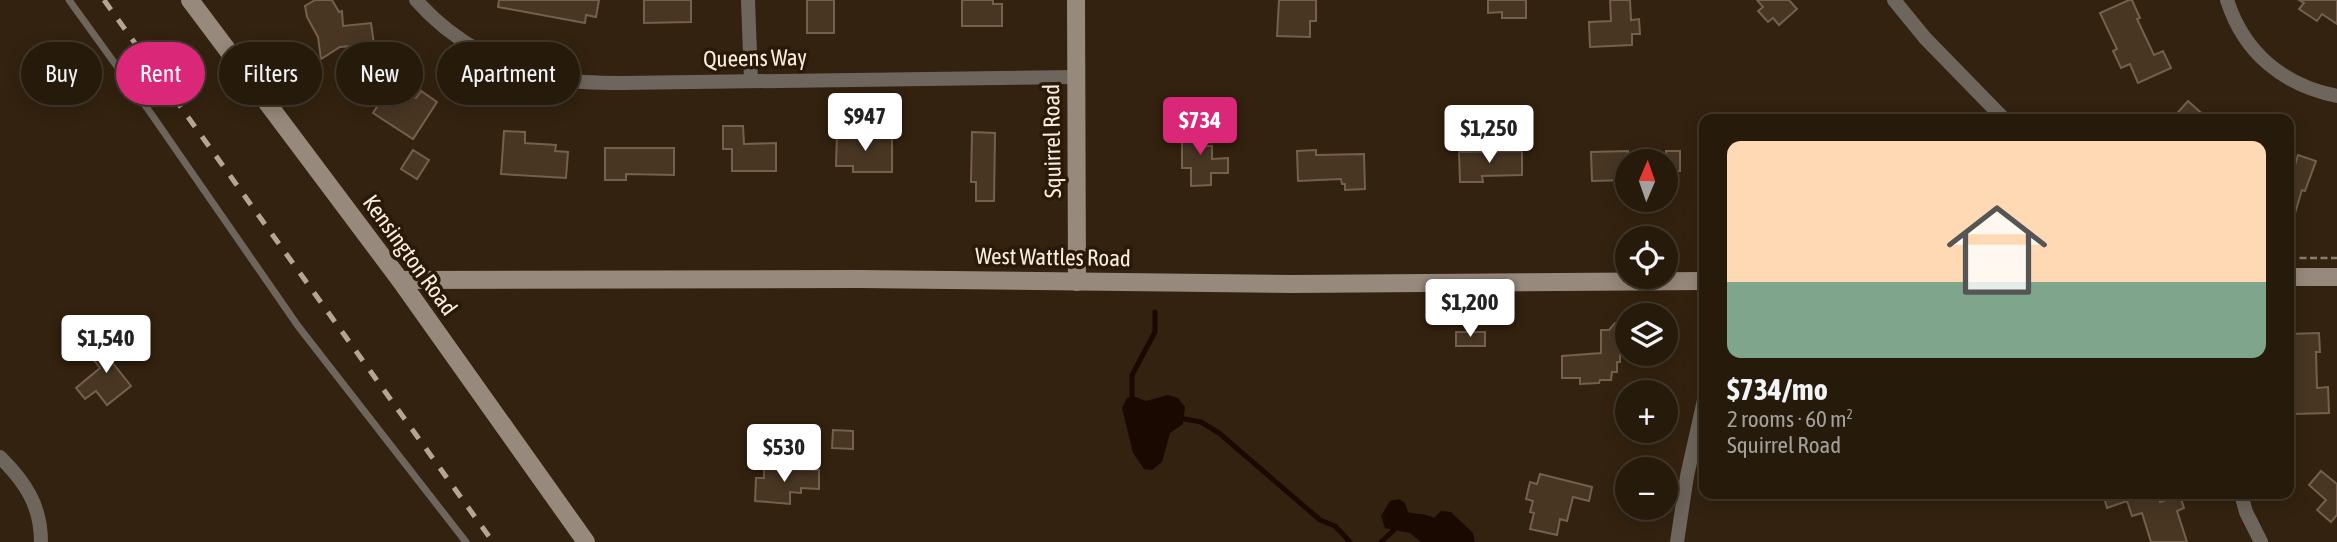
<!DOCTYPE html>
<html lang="en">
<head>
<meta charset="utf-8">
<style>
  body { margin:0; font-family:"Asap Condensed",sans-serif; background:#2e2314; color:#f1f3f6; height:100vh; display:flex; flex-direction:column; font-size:26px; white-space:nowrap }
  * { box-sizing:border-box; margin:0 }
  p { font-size:23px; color:#a4a19d }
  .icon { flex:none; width:38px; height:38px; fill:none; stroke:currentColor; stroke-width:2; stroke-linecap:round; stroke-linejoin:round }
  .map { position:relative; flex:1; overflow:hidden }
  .details { position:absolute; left:1699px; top:114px; width:595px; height:385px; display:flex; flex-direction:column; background:#261a0b; border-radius:14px; box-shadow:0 4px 18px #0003,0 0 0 2px #42382c }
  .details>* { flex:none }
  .guide { position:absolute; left:21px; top:42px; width:665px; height:63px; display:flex; gap:14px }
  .needle { width:46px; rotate:2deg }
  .controls { position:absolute; left:1615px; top:149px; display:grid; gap:14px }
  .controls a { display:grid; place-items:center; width:63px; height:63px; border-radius:50%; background:#261a0b; box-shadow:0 4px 18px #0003,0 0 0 2px #42382c; font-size:35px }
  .price { position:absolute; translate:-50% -60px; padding:0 16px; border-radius:7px; background:#fff; color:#222; font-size:23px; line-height:46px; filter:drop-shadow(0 2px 4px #0008) }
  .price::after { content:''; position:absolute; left:50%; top:42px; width:21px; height:16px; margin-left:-10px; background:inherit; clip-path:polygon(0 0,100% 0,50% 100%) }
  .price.on { background:#db2777; color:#fff }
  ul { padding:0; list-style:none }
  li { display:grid; align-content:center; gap:14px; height:371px; padding:0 28px }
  li span { display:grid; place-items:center; height:217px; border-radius:14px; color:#555 }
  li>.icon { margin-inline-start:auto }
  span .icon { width:126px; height:126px; fill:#fffc; stroke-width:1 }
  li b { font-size:30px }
  .tag { padding:0 24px; border-radius:32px; background:#261a0b; box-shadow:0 4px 18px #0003,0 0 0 2px #42382c; font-size:24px; line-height:63px }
  .tag.on { background:#db2777; color:#fff }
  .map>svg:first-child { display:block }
</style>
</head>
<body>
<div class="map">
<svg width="2337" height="542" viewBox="0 0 2337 542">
  <rect width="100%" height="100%" fill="#33220f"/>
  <!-- water -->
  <g fill="#190900">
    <path d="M1168,395l10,3 7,9 -2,17 -13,9 -8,29 -10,8 -8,-1 -11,-16 -11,-45 5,-10 9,-1 10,4z"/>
    <path d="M1399,499l6,4 3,9c10,3 18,1 26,6l7,-7 10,1 22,21 2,9h-54l-11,-9 -25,-5 -4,-12 9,-15z"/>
  </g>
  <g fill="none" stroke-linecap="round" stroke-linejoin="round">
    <!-- stream -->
    <g stroke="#190900" stroke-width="5">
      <path d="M1132,398v-23l23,-43v-20"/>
      <path d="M1185,419l16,3 18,11 101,87 15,6 15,16"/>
      <path d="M1381,542l13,-12"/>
    </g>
  </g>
  <!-- building -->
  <g fill="#483623" stroke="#74604c" stroke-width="2">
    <path d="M315,0h17l7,12 3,-1 1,15 28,-3 3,21 -34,3 -19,12 -3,-22 -11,-20 -2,-11z"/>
    <path d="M499,0h100l-3,17 -10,-2 -1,8 -87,-16z"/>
    <path d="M644,0h47v22l-47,1z"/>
    <rect x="807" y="0" width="27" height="33"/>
    <path d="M962,0h31v4h9v22h-40z"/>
    <path d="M1279,0h37v21h-6v16l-33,-1z"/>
    <path d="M1488,0h38v18h-24v-6l-14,1z"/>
    <path d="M1610,0h20l1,20 8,-1 1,15h-8v11l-42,2 -1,-25 22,-1z"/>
    <path d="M1757,0h32l8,9 -18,16 -6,-7 -5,4 -10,-11 5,-4z"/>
    <path d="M2129,0h3l8,18 -3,1 17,36 9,-4 8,17 -33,15 -8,-19 -9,4 -8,-17 4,-2 -17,-36z"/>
    <path d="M2299,0h38v24l-15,-10 -5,7 -18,-12 5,-6z"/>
    <path d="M393,83l23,15 5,-7 16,11 -24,37 -40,-26z"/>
    <path d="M2188,101l20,18h-36z"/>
    <path d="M723,126h20l1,18 32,-1v28h-44v-22h-9z"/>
    <path d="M1206,128v18h6v13l16,-1v15h-17v12l-20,1v-18h-9v-39z"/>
    <path d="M504,131l21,1v11l31,2 -1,6 13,1 -2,26 -65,-4z"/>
    <path d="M972,132l23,1 -1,68h-18v-19h-5z"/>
    <path d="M837,133h20l-1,3 36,1v35h-39v-6h-17z"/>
    <path d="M605,148h69v27l-48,-1v6h-21z"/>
    <path d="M413,150l16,10 -12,19 -16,-10z"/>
    <path d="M1316,150v5l48,-1 1,35 -20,1v-6h-3l-1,-5 -43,2 -1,-30z"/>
    <path d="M1522,151v24l-40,1 1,6h-23l-1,-30z"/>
    <path d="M1628,151v29l-36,1 -1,-29z"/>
    <rect x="1666" y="151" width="14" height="20"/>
    <path d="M2298,155l18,6 -11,30 -3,-1 -10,33 -3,-1v-59l6,2z"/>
    <path d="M1615,323h8l5,5v9l-8,7v18h-3v10h-5l-1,8h-11l-1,3 -19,1v-6h-18v-22l39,-3v-23h8z"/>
    <rect x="1456" y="332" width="29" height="14"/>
    <path d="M2319,333l1,19h-4l1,36 11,-1 1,26 -36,1 -1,-22h-3v-58z"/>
    <path d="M116,338l10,13 -14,11 19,24 -24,19 -11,-14 -11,8 -9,-11 24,-20 -8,-10z"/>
    <path d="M833,430l20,1v18l-21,-1z"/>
    <path d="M764,469l55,1v19l-18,-1v5l-11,-1v12l-35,-3 1,-23h8z"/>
    <path d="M2321,471l16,13v31l-6,7 -14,-12 9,-10 -17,-15z"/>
    <path d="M1540,474l52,13 -3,14 -16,-4 -6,24 -7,-2 -3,16 -27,-6 4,-16 -4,-1 3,-11 -7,-2 4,-17 7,2z"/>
    <path d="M2103,494h54l3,8 20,-6 4,12 -7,3 10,31h-36l-9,-29 -10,3 -5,-15 -20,7z"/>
  </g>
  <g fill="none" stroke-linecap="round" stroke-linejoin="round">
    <!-- path -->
    <path stroke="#8a7c6c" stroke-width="2.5" stroke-dasharray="7 3.5" stroke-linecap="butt" d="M2289,258h48"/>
    <!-- lane -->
    <path stroke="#6e665c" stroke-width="7" d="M69,0l83,115 146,211 168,216"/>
    <!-- street -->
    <g stroke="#6e665c" stroke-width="14">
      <path d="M416,0c35,40 87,70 140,79 22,4 44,4 66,4l454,-6"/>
      <path d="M748,0l3,81"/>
      <path d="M1894,0l31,38 79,81"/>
      <path d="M2227,0c17,53 56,85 110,96"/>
      <path d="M0,457c25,25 41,48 41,85"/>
      <path d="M2241,494l5,18 15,30"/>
      <path d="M1677,542l10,-66 17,-76"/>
    </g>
    <!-- secondary -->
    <g stroke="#97897b" stroke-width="18">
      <path d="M190,0l210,280 186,262"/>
      <path d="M1076,0l1,282"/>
      <path d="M2289,277h48"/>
      <path d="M400,280l459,-1 433,5 412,-3"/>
    </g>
    <!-- rail -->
    <path stroke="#b3a697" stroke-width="5" stroke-dasharray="12 12" stroke-linecap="butt" d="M104,0l389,542"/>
  </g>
  <g text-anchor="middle" stroke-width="7" stroke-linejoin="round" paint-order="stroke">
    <!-- street labels -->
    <g font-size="23" fill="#f8ede1" stroke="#291906">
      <text transform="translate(755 58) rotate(-1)" y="8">Queens Way</text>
      <text transform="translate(1052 141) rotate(-91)" y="8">Squirrel Road</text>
      <text transform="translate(410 255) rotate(54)" y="8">Kensington Road</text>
      <text transform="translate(1053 257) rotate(1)" y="8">West Wattles Road</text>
    </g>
  </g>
</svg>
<div class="controls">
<a><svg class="needle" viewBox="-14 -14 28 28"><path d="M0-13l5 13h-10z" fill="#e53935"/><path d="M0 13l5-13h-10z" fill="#a4a19d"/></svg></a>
<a><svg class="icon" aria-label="locate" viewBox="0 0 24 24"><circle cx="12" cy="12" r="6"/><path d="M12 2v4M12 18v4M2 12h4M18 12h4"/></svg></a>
<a><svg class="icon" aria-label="layers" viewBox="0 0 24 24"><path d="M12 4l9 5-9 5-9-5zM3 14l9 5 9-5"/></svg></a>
<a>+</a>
<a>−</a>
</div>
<b class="price" style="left:865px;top:153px">$947</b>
<b class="price on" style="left:1200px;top:157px">$734</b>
<b class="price" style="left:1489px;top:165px">$1,250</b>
<b class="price" style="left:1470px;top:339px">$1,200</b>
<b class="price" style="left:106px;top:375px">$1,540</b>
<b class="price" style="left:784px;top:484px">$530</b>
<div class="guide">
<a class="tag">Buy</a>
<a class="tag on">Rent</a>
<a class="tag">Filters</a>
<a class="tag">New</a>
<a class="tag">Apartment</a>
</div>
<section class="details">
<ul>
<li><span style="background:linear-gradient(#ffd9b3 65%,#7fa58c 0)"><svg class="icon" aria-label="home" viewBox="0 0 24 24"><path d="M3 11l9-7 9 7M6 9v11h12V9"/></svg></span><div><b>$734/mo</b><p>2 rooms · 60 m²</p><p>Squirrel Road</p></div></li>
</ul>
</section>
</div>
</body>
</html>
